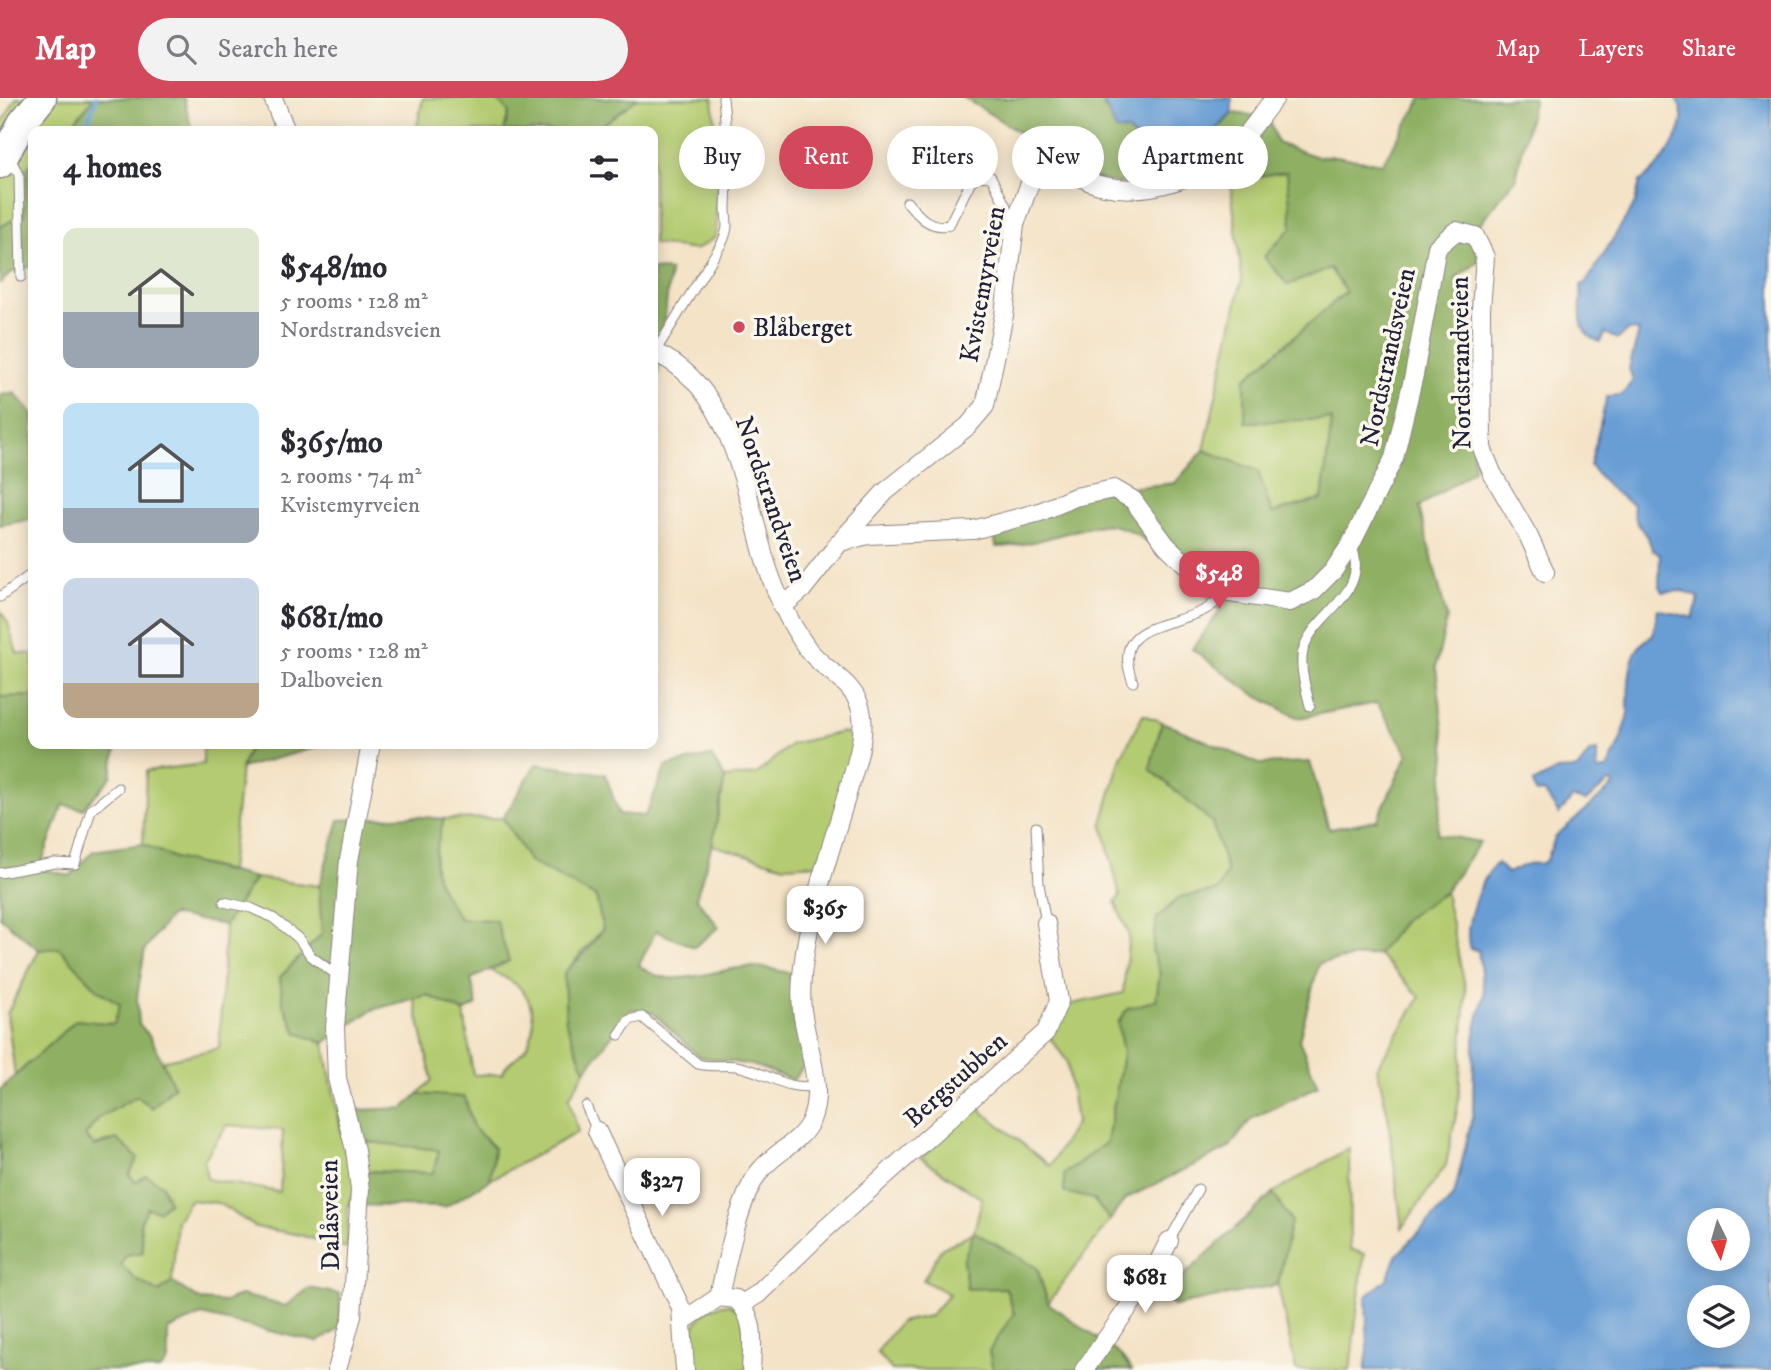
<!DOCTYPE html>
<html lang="en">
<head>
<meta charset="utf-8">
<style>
  body { margin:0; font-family:"IM FELL DW Pica",serif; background:#f2f2f3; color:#2b2b33; height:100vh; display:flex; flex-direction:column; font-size:26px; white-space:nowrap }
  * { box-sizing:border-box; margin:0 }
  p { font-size:23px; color:#7c7c81 }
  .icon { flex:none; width:38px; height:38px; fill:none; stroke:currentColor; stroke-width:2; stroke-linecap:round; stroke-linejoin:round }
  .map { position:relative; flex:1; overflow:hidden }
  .details { position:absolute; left:28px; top:28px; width:630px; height:623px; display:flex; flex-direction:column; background:#fff; border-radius:14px; box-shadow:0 4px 18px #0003 }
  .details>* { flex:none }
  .top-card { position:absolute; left:679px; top:28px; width:665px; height:63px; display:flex; gap:14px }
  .needle { width:46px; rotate:175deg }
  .tools { position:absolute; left:1687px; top:1110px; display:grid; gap:14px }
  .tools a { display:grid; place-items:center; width:63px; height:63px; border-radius:50%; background:#fff; box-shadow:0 4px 18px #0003; font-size:35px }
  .price { position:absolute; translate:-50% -60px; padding:0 16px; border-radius:14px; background:#fff; color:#222; font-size:23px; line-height:46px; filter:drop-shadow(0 2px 4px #0008) }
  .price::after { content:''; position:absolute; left:50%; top:42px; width:21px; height:16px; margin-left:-10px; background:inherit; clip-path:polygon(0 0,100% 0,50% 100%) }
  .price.selected { background:#d1495b; color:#fff }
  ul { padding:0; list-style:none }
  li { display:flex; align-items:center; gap:21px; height:175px; padding:0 35px }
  li span { display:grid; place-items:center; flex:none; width:196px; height:140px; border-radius:14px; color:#555 }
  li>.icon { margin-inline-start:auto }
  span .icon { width:84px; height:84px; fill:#fffc; stroke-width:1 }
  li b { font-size:30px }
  h2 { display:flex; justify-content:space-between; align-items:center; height:84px; padding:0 35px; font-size:30px }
  .chip { padding:0 24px; border-radius:32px; background:#fff; box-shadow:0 4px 18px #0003; font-size:24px; line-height:63px }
  .chip.selected { background:#d1495b; color:#fff }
  header { display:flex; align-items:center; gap:42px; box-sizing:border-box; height:98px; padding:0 35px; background:#d1495b; color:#fff }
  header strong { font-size:33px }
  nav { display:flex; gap:38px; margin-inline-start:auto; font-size:24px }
  .search { width:490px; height:63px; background:#f2f2f3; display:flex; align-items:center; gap:18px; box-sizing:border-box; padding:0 24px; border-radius:38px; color:#7c7c81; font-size:26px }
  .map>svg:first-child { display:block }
</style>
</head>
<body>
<header>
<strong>Map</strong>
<div class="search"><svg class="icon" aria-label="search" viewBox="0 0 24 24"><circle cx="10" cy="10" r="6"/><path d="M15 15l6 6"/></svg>Search here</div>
<nav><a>Map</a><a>Layers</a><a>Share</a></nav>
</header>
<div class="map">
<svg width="1771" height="1272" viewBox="0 0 1771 1272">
  <rect width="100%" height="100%" fill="#fbf7ec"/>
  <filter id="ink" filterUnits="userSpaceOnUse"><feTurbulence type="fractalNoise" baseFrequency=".0143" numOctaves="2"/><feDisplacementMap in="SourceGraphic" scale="14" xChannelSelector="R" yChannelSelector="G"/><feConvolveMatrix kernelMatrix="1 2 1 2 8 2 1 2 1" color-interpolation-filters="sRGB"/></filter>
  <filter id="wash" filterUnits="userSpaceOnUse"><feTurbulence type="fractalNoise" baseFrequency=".00686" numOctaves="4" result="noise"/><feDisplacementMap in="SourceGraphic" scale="28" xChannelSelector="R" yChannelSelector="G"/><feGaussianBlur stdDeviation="1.57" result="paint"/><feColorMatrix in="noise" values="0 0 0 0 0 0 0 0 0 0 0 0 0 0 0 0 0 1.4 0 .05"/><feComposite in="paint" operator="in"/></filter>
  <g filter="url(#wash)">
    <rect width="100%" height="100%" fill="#f4e3c7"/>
    <!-- green -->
    <g fill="#b4cc71" stroke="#6b7756" stroke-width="2" fill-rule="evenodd">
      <path d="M16,0h78l-28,33h-33v32l-5,4 -4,47 -24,13v-100z"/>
      <path d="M423,0h72l14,14 -5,19h-88z"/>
      <path d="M638,0h75l5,66 -2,73 -21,13 -42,-6v-113h-59z"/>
      <path d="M1287,73l5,56 38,41 16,24 -101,87 1,43 86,-3 -10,80 -50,14 -68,-63 38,-171 -12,-99z"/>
      <path d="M0,512l8,13 9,30 16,1v42l-33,1z"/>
      <path d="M1143,617l19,7 -12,47 62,53 15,50 -10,19 -37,6 -28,53 8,23 -4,27 -29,9 -9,14 5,31 -16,88 -43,32v18l29,7 17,21 -62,83 -11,-35 -31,20 8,26 -25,37 4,19h-101l-15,-18 23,-30 30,-6 19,-22 -26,-14 18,-31 33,-17 8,-33 -61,-41 55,-52 74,60 26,-44 -9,-61 -17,-23 13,-32 60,-13 6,-59 -14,-32 5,-6 -18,-73 19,-66z"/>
      <path d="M842,634l21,8 -27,123 -51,3 -73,-21 13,-67 32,-4 34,-30z"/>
      <path d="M203,646h48l-10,24 -11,103 -56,-13 -31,-14 3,-73 57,-7z"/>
      <path d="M503,720l26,43 67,36 7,32 -39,44 2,49 19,49 -16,27 9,34 -88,48 4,-32 -21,-21 -8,-29 -47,-4 14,-14 -18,-82 13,-3 37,17 9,63 29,-1c7,-15 13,-13 22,-24 14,-17 11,-48 -5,-63 -7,-7 -20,-12 -29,-17l19,-9c-28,-24 -82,-62 -76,-104 2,-13 8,-26 11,-38z"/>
      <path d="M255,780l64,8 3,48 -42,43 3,27 14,29 27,10 19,96 96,10 -6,24 -67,-2 -18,34 -1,43 -51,-14 -40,-7 -38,-24 -28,-3 -13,21 -5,61 -13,10 -22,-11 -16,-15 5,-11 17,-3 -3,-29 7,-15 -11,-26 -7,-7 8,-17 -43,-12 -9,-10 14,-18 39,-22 14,11 22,-20 -12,-26 57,-13 6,-123zM227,1027l56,5 -3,62 -73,-13 -3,-19z"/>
      <path d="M1445,794l21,99 -8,114 -12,60 -44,63 -14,-112 -11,-49 43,-70 -42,-43 27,-35z"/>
      <path d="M59,849l39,43 22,14 -6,20 -38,-4 -61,56 -8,-62 32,-64z"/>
      <path d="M1349,1050l1,101 14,5 -14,116h-54l-18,-85 13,-64 -18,-28z"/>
      <path d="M729,1206l13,9 7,57h-60c-1,-30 2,-63 40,-66z"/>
    </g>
    <!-- forest -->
    <g fill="#8fb063" stroke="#58694f" stroke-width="2">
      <path d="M94,0h90l8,33h-126z"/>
      <path d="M495,0h143l-44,33h-90l5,-19z"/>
      <path d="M964,0h138l2,10 35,34 83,-17 10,-12 36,4 9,26 41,14 18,-1 46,8 40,-66h112l-18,80 -45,57 8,26 -23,17 14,57 4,135 -55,37 28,111 -11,49 10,88 -9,79 43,8 -35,50 -40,27 -27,35 -59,9 -20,77 19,46 -67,33 -22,29 -104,51 -15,21 -17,-21 -29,-7v-18l43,-32 16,-88 -5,-31 9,-14 29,-9 4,-27 -8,-23 5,-32 23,-21 37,-6 10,-19 -15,-50 -62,-53 12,-47 97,42 51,-2 19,67 48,-9 31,-66 -31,-51 -79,15 -46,-25 -60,-44 28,-38c-22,-26 -83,-92 -119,-86 -37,6 -66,21 -105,22l-2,-16 77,-37 104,-11 29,-33 54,21 14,42 50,-14 10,-80 -87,3v-43l101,-87 -16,-24 -42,17 -24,-28 28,-30 -5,-55 -57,8 1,-23c-30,10 -83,30 -114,26 -34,-4 -59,-24 -85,-42 -22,-15 -45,-29 -68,-43z"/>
      <path d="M33,65v103l-21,6 -12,11v-56l24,-13 4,-47z"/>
      <path d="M653,171l17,2 -12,103 -5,3z"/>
      <path d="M14,295l19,21v105l-33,6v-130z"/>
      <path d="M33,598v48h84l-6,33 -28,32 -20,-4 -20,54 4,11 23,6 23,-25 50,-7 31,14 81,20 -30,47 -54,-10 -26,34 -8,48 2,27 12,14 23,48 -22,22 -15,-12 -38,22 -14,18 9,10 23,-7 21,19 -9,17 7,7 10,-7 16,10 7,17 -11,9 -11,-3 -7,15 3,29 -17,3 -5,10 15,15 23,12 13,-10 28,18 25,2 16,-7 45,11 23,-18 31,6 1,34 -24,14 -116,-27 -33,15v31l-8,9h-153l-7,-4v-276l76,-70 38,4 6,-20 -22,-14 -39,-42 -20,2 -39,-33v-220z"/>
      <path d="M251,646h78l-88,24z"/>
      <path d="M711,658l14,22 -13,67 -16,53 23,29 -25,20 -38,-16 -17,34c31,28 74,3 111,2 14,-1 30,4 44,7l10,92 -11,14 -41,-15 -52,-8 -47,-44 -21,-4 -47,62 -19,-49 -2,-49 21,-20 18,-24 -7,-32 -67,-36 -26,-43 33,-54 69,10 14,40 26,2 21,-50z"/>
      <path d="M412,718l32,3c-15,52 -13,55 16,100l36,1 13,41 -38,18 6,26 -13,7 -37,-17 -55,15 -48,33 -27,-10 -14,-29 -3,-27 42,-43 -3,-48 20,-66z"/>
      <path d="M418,996l47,3 8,30 21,21 -4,32 -45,27 -97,-2 18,-34 67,2 6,-23 -96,-11 -6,-28 67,-3z"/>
      <path d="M1273,1095l18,28 -13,64 -105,21 -7,-14z"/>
      <path d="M974,1134l63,36 11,35 71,51 13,16h-139l-4,-19 25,-38 -8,-25 -39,1 -4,-28z"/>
    </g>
    <!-- water -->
    <g fill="#699ed5" stroke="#466088" stroke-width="2" fill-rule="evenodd">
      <path d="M1102,0h130v15c-29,34 -68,57 -104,18l-12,-1z"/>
      <path d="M1677,0h94v1272h-406l3,-20 -2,-53 21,-18 9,-23 58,-60 19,-83 1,-75 10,-44 -6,-44 -8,-1c-8,-22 10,-70 27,-86l10,10c16,-5 15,-11 33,-9l7,-4 8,-23 59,-52 -5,-3 -23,19 -14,-3 -13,16 -15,-22 -8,1 -3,-10 24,-13 20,-1 13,-17 7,-1v19l10,-1c7,-14 20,-40 21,-56 1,-26 -3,-65 25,-77l5,-27 35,9 6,-21 -16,-6 -21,1 -3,-6 1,-31 -8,-5c-3,-19 -18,-20 -19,-45l-20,-14 -23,-25 17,-70 15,-1 11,-15 -4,-11 10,-38 -11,-1 -10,9 -13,-6 -5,9c-28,-10 -17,-36 -19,-57l5,-2 49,-80 5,-22c16,-7 45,-48 42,-67 -1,-5 -4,-11 -5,-16zM1699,1122h39v38h-39zM1699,1199h39v38h-39z"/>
    </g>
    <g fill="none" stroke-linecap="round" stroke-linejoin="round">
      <!-- stream -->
      <g stroke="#699ed5" stroke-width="5">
        <path d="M78,33l8,-5 10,-28"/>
        <path d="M27,46l6,-1"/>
      </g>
    </g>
  </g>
  <g filter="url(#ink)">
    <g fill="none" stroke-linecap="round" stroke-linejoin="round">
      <!-- lane casing -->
      <g stroke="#8b8281" stroke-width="11">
        <g id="lane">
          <path d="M9,58l10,19 2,102"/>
          <path d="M907,104c12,14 22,27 42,23l22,-44 6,-5 14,1 23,45"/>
          <path d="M655,254l67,-109c8,-18 4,-19 4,-36 2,-37 1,-72 -3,-109"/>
          <path d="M0,499l33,-24"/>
          <path d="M1133,584c-30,-74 70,-47 90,-90"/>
          <path d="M1310,608c-4,-18 -12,-40 -6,-59 14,-37 67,-53 47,-103"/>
          <path d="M1036,729l3,57 7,39"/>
          <path d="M0,775l55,-10 20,1 16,-54 27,-22"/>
          <path d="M224,804l27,6 22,10 25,20 13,18 27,20"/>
          <path d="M619,937l10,-15 13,-3 56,47c14,4 25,0 38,2 30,5 48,25 79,20"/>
          <path d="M586,1008l11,25"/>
          <path d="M1169,1143l29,-52"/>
        </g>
      </g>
      <!-- street casing -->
      <g stroke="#8b8281" stroke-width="20">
        <g id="street">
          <path d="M273,0l13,33"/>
          <path d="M653,254c75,30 91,131 110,201 10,35 23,65 44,95 18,25 51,34 55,68 3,26 -8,54 -15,78 -15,52 -34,104 -42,158 -3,19 -5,39 -3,58 4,35 23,76 9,110 -10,23 -38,33 -52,52 -20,27 -33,92 -40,125"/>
          <path d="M840,444l45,-50 83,-66 17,-20 19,-91 11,-91 15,-41 11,-18 16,-3c15,10 30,21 47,24 46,10 102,-10 134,-42 14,-14 24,-31 37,-46"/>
          <path d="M782,509l20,-17 38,-48 28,-7 105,-5 67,-18 35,-15 39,-8 19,11 33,45 29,28 28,19 67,10 24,-12 19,-19 18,-27 43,-86 20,-83 23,-128 19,-16 19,5 10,21 -4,52 1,139 10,25 36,62 17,37"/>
          <path d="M597,1033l84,177 4,62"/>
          <path d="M742,1206l16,-10 66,-64 222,-198 13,-31 -13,-78"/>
          <path d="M684,1222l35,-23 17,2c21,19 16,46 15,71"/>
          <path d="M337,1272l15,-54 8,-126 -5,-40 -18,-72 -2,-51 14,-167 22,-116"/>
          <path d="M1084,1272l69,-97 16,-32"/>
        </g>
      </g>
      <!-- primary casing -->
      <g stroke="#8b8281" stroke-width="31">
        <path id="primary" d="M0,66l22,-41 20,-25"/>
      </g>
      <!-- lane -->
      <use href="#lane" stroke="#fff" stroke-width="9"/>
      <!-- street -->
      <use href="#street" stroke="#fff" stroke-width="18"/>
      <!-- primary -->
      <use href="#primary" stroke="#fff" stroke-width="28"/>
    </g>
  </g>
  <!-- markers -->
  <circle fill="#d1495b" stroke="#fbf7ec" stroke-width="2.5" cx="739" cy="229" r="7"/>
  <g text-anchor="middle" stroke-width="7" stroke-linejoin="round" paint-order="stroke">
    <!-- street labels -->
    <g font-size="26" fill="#22223b" stroke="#fbf7ec">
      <text transform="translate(982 186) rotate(-80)" y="9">Kvistemyrveien</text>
      <text transform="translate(1387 259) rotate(-78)" y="9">Nordstrandsveien</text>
      <text transform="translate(1460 265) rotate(-91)" y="9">Nordstrandveien</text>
      <text transform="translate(772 401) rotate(71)" y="9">Nordstrandveien</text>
      <text transform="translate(955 981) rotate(-42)" y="9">Bergstubben</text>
      <text transform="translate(329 1117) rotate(-91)" y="9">Dalåsveien</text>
    </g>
    <!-- poi labels -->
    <g font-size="26" fill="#22223b" stroke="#fbf7ec" text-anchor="start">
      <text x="753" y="238">Blåberget</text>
    </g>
  </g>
</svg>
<div class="tools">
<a><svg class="needle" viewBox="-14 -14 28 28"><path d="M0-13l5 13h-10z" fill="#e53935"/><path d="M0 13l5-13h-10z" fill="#7c7c81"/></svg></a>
<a><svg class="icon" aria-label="layers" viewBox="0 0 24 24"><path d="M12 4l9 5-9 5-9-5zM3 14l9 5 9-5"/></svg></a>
</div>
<b class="price selected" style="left:1219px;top:513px">$548</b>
<b class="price" style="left:825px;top:848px">$365</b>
<b class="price" style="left:662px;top:1120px">$327</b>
<b class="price" style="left:1145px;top:1217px">$681</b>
<div class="top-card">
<a class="chip">Buy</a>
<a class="chip selected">Rent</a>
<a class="chip">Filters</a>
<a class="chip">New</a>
<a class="chip">Apartment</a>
</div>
<section class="details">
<h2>4 homes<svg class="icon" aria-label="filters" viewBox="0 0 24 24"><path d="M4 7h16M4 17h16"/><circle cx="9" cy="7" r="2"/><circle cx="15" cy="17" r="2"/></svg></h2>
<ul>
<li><span style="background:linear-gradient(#dfe7d0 60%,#9aa5b1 0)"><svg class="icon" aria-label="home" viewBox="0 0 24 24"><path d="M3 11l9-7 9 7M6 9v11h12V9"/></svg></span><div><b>$548/mo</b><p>5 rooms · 128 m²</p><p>Nordstrandsveien</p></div></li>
<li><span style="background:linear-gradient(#bfe0f5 75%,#9aa5b1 0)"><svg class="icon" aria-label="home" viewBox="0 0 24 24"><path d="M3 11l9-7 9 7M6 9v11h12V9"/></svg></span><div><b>$365/mo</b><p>2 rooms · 74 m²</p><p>Kvistemyrveien</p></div></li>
<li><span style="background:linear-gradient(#c9d6e8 75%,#b9a48a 0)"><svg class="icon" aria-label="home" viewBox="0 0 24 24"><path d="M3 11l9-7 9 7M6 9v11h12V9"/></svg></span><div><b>$681/mo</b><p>5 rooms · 128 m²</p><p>Dalboveien</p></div></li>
</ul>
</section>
</div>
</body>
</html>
